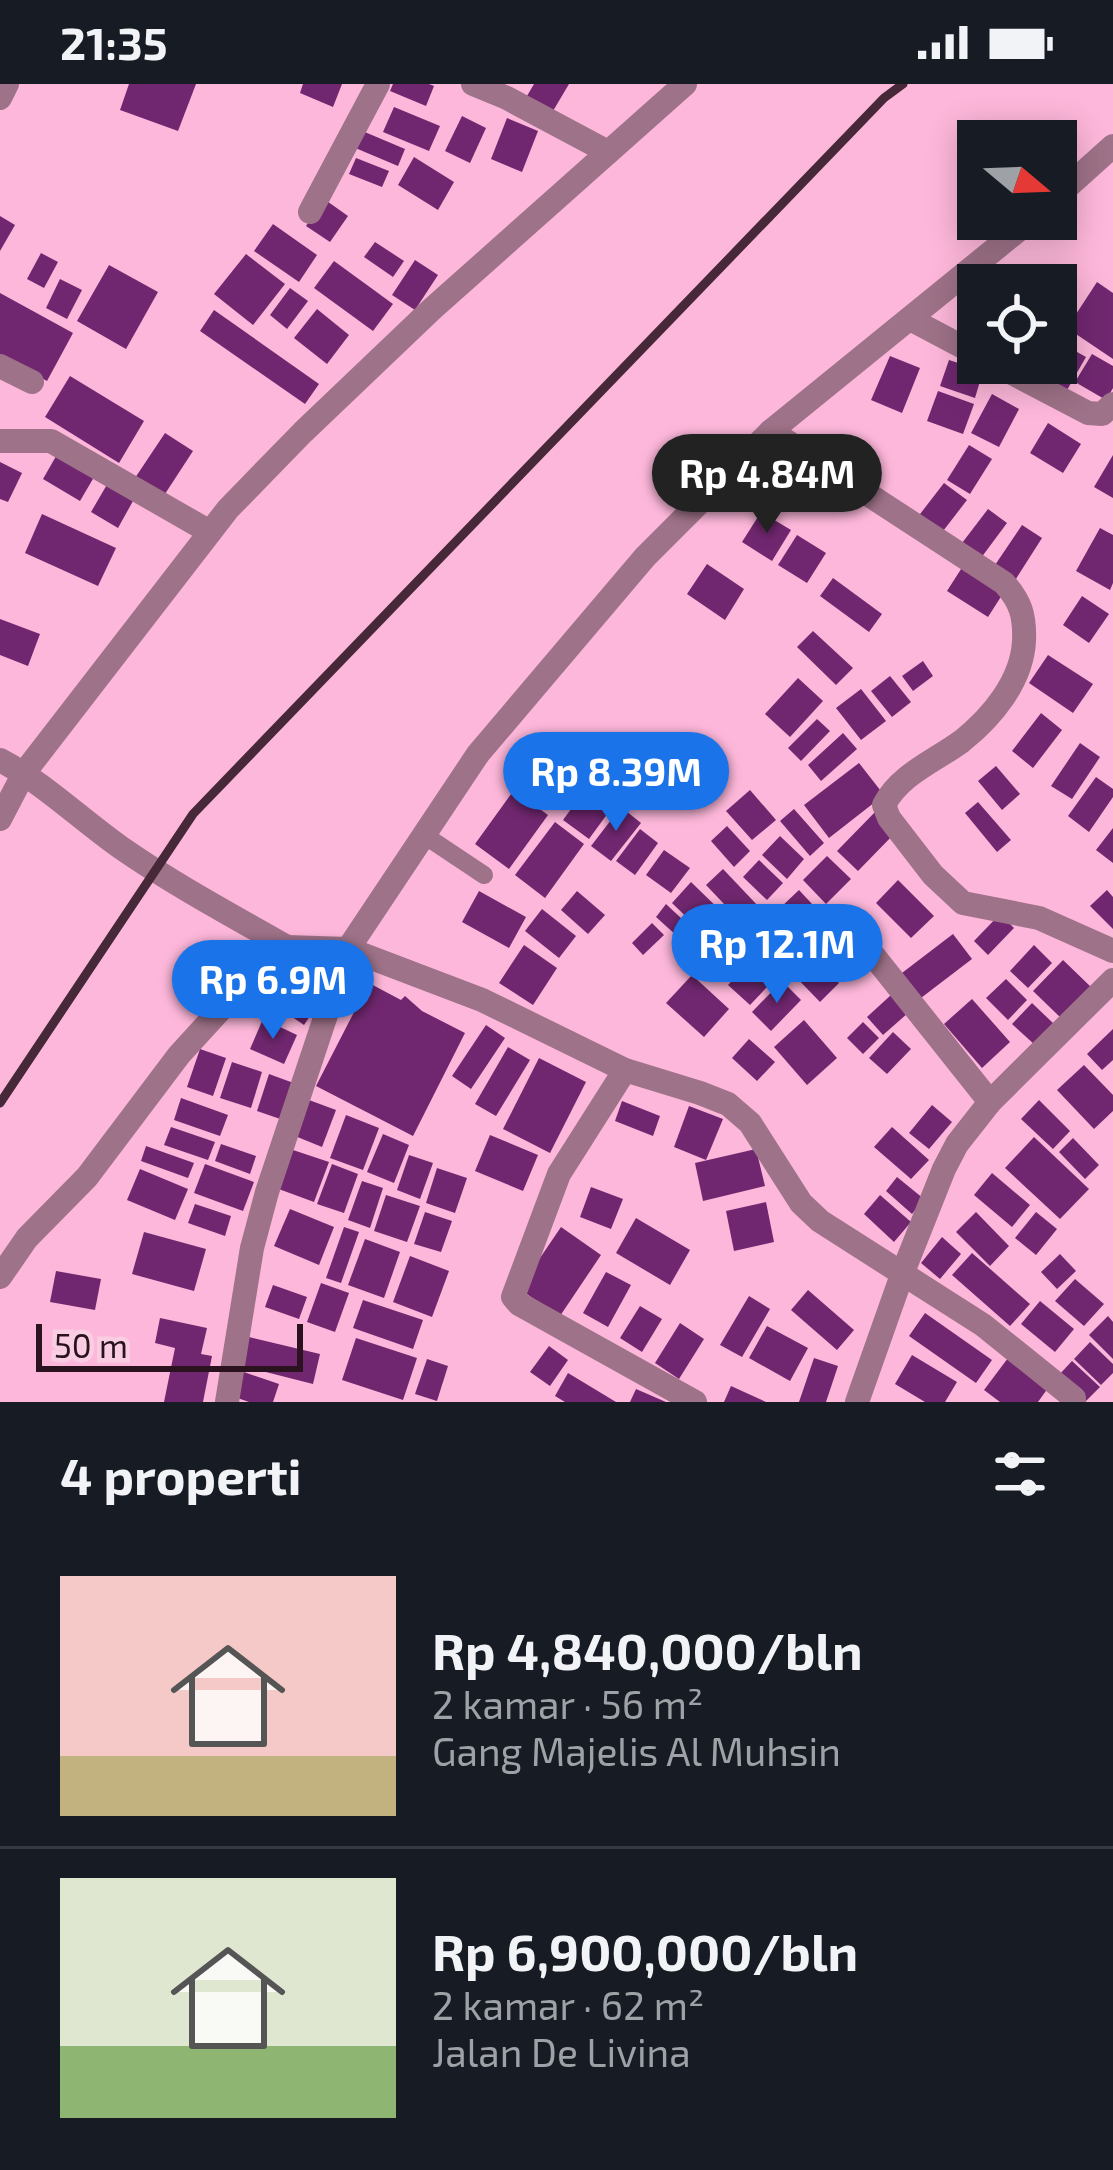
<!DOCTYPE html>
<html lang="id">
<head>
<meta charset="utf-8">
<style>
  body { margin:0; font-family:"Exo 2",sans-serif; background:#20242c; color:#f1f3f6; height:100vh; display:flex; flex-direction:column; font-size:45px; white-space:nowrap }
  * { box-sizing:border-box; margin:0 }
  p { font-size:39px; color:#9ea1a6 }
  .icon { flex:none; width:66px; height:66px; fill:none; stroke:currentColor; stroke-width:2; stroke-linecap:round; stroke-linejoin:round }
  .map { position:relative; height:1318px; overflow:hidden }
  .details { display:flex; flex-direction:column; background:#171b24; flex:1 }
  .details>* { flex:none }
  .needle { width:78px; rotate:109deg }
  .tools { position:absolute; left:957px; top:36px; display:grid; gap:24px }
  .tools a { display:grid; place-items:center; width:120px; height:120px; border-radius:0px; background:#171b24; box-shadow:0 6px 30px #0003; font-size:60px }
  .scale { position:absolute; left:36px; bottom:30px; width:267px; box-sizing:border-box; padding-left:12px; border:6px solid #2a121f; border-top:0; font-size:33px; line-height:42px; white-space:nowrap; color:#2a121f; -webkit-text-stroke:9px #f9cee3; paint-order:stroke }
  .price { position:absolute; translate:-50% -102px; padding:0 27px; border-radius:42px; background:#1a73e8; color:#fff; font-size:39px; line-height:78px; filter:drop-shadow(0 3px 6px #0008) }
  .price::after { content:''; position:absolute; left:50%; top:72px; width:36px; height:27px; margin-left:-18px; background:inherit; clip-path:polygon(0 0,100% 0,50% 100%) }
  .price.selected { background:#222; color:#fff }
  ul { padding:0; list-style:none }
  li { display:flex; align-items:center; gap:36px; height:300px; padding:0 60px }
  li+li { border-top:3px solid #363941 }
  li span { display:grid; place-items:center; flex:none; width:336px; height:240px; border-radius:0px; color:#555 }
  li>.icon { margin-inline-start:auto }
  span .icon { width:144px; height:144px; fill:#fffc; stroke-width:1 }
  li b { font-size:51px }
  h2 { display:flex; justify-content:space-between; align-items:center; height:144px; padding:0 60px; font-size:51px }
  .status { display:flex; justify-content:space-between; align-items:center; height:84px; padding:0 60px; background:#171b24; direction:ltr }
  .status svg { height:33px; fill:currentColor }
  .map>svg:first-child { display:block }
</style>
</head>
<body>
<div class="status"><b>21:35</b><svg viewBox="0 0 49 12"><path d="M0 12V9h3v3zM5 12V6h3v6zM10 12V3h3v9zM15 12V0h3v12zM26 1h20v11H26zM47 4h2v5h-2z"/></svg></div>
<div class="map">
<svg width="1113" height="1318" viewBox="0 0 1113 1318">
  <rect width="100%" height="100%" fill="#fdb7da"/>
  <!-- building -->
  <g fill="#712770">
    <path d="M129,0h67l-18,47 -58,-21z"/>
    <path d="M303,0h39l-9,23 -33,-14z"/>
    <path d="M393,0h36l5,2 -8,20 -36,-15z"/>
    <path d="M534,0h35l-16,27 -26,-15z"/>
    <path d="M394,23l46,19 -11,25 -46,-19z"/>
    <path d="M462,32l24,12 -16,35 -25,-12z"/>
    <path d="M507,34l31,13 -16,41 -31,-13z"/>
    <path d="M360,46l45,19 -7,17 -45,-19z"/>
    <path d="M414,73l40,25 -16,28 -40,-25z"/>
    <path d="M356,74l33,13 -7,16 -33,-13z"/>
    <path d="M324,115l24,17 -18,26 -24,-16z"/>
    <path d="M0,132l15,9 -15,26z"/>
    <path d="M273,140l44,31 -18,27 -45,-31z"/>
    <path d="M375,158l29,19 -11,16 -29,-20z"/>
    <path d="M41,169l17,9 -14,26 -17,-9z"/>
    <path d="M246,170l39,30 -32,41 -39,-31z"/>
    <path d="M415,176l23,15 -23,35 -23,-15z"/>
    <path d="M334,177l59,43 -20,27 -59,-43z"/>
    <path d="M109,181l49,27 -32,57 -49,-28z"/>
    <path d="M60,195l22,11 -15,29 -21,-11z"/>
    <path d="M1097,198l16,11v66l-46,-31z"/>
    <path d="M290,204l18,13 -21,28 -17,-14z"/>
    <path d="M0,209l73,40 -26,48 -47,-26z"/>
    <path d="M978,218v38l-17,-11z"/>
    <path d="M317,225l32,26 -22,29 -33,-26z"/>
    <path d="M214,226l105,74 -14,20 -105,-73z"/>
    <path d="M1061,259l25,14 -23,40 -25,-14 12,-20h6v-11z"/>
    <path d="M1092,270l21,12v22l-7,12 -31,-18z"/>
    <path d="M890,272l30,12 -18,45 -31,-13z"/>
    <path d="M949,276l34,11 -8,27 -35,-12z"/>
    <path d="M70,292l74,45 -25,42 -74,-46z"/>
    <path d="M938,307l36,13 -11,30 -36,-13z"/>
    <path d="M992,310l27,15 -20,38 -28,-14z"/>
    <path d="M1048,339l33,21 -18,29 -33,-20z"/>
    <path d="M165,349l28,18 -30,46 -28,-19z"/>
    <path d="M969,361l23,14 -22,35 -23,-14z"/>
    <path d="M59,367l38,21 -17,29 -37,-22z"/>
    <path d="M1113,371v43l-19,-11z"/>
    <path d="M0,378l22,11 -14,29 -8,-3z"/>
    <path d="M112,392l26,16 -20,36 -27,-16z"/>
    <path d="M944,399l23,17 -27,35 -23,-17z"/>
    <path d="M988,425l19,14 -29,39 -19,-15z"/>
    <path d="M761,428l30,18 -19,31 -30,-19z"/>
    <path d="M42,430l74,34 -18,38 -73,-33z"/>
    <path d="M1022,441l20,13 -28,44 -21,-14z"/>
    <path d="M1100,444l13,7v48l-3,7 -34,-19z"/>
    <path d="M797,451l29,18 -19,30 -29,-18z"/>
    <path d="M707,480l37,25 -19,31 -38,-26z"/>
    <path d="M963,482l41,26 -16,25 -41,-26z"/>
    <path d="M833,494l49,36 -13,18 -49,-36z"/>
    <path d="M1082,512l27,18 -20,29 -26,-18z"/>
    <path d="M0,535l40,15 -12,32 -28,-11z"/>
    <path d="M813,547l40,37 -17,17 -39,-38z"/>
    <path d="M1048,571l45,29 -20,29 -44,-30z"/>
    <path d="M923,577l10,15 -20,15 -11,-15z"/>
    <path d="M890,592l21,26 -19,15 -21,-26z"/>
    <path d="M798,594l25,23 -33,36 -25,-23z"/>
    <path d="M861,605l25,32 -25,19 -25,-32z"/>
    <path d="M1041,629l21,17 -29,38 -21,-17z"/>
    <path d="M817,635l13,12 -29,30 -13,-13z"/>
    <path d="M843,649l14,16 -36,32 -13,-16z"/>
    <path d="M1080,659l20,14 -28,42 -21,-13z"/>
    <path d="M859,679l25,32 -55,43 -25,-33z"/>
    <path d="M996,682l24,28 -18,16 -24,-29z"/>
    <path d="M1096,693l17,12v8l-24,35 -21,-16z"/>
    <path d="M590,699l26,19 -27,37 -26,-19z"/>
    <path d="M514,706l34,25 -39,54 -34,-25z"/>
    <path d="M750,706l26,30 -24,20 -26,-29z"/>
    <path d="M978,718l33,38 -14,12 -32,-39z"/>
    <path d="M621,723l20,16 -30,38 -20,-15z"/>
    <path d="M794,725l30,34 -14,13 -30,-35z"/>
    <path d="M876,727l21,20 -39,40 -21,-20z"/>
    <path d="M555,738l29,22 -39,54 -30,-23z"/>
    <path d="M727,742l23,25 -16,16 -23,-26z"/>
    <path d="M1113,744v35l-17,-13z"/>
    <path d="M640,745l18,14 -23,32 -19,-14z"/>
    <path d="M780,752l24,23 -17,20 -25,-24z"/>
    <path d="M664,766l26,18 -19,25 -25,-18z"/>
    <path d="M827,772l24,23 -25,25 -23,-24z"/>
    <path d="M759,776l24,23 -16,17 -24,-23z"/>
    <path d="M723,785l37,39 -17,16 -37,-39z"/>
    <path d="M898,796l36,36 -23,22 -35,-35z"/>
    <path d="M691,798l35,34 -20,20 -34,-33z"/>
    <path d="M799,806l40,43 -20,19 -40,-43z"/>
    <path d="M1107,806l6,7v32l-23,-23z"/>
    <path d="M479,807l47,26 -17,31 -47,-26z"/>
    <path d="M577,807l28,24 -17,19 -27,-24z"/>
    <path d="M666,820l32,30 -11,11 -31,-28z"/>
    <path d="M542,825l34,27 -17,22 -34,-27z"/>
    <path d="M1000,830l14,14 -26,27 -14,-14z"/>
    <path d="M777,834l30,30 -21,23 -31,-31z"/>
    <path d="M652,839l12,12 -21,20 -11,-12z"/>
    <path d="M953,850l19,25 -55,42 -19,-25z"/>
    <path d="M841,853l24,25 -20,19 -23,-24z"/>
    <path d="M524,861l33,23 -24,37 -34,-22z"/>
    <path d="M1034,861l18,18 -24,25 -18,-17z"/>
    <path d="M760,867l22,20 -32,34 -22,-20z"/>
    <path d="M810,869l29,30 -19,19 -29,-30z"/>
    <path d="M1063,876l28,27 -30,31 -28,-27z"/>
    <path d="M692,891l37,34 -25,28 -38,-34z"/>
    <path d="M291,893l31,21 -18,27 -31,-21z"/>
    <path d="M1006,895l21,21 -19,20 -22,-22z"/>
    <path d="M782,897l19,19 -30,31 -19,-19z"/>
    <path d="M369,899l32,17 4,-4 17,15 43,22 -52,103 -97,-50z"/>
    <path d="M891,911l17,18 -25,22 -16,-18z"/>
    <path d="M972,915l38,43 -28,26 -38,-44z"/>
    <path d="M1032,919l22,21 -19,21 -23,-21z"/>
    <path d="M263,935l34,16 -13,29 -34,-15z"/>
    <path d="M804,936l33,38 -30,27 -33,-38z"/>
    <path d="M863,938l16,16 -16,16 -16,-16z"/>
    <path d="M486,941l19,13 -34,51 -19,-13z"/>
    <path d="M1113,945v31l-11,10 -15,-16z"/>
    <path d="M893,948l18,17 -24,25 -18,-16z"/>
    <path d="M749,955l26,23 -18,19 -25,-23z"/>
    <path d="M508,963l22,13 -34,56 -21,-12z"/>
    <path d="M200,965l26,9 -13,38 -26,-9z"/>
    <path d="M539,974l47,24 -36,71 -47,-24z"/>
    <path d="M232,978l30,10 -11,36 -31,-10z"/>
    <path d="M1084,981l29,30v16l-19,18 -37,-39z"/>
    <path d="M269,990l30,11 -13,36 -29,-10z"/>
    <path d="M181,1014l47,17 -8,21 -46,-16z"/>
    <path d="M309,1016l27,10 -14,37 -27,-11z"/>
    <path d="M1039,1016l31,31 -17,18 -32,-30z"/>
    <path d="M622,1017l38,15 -7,20 -38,-15z"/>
    <path d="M932,1021l20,17 -23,27 -20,-16z"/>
    <path d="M689,1022l34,13 -17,41 -32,-13z"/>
    <path d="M346,1031l33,13 -16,42 -33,-12z"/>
    <path d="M171,1043l44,15 -7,18 -44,-15z"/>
    <path d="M892,1043l37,33 -18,19 -37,-32z"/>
    <path d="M383,1050l26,11 -15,38 -27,-11z"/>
    <path d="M490,1051l48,20 -15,36 -48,-20z"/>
    <path d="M1034,1053l55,52 -29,30 -55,-51z"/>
    <path d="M1073,1054l26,27 -14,14 -26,-27z"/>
    <path d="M221,1060l35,12 -6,18 -35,-13z"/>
    <path d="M146,1062l48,17 -6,15 -47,-17z"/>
    <path d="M290,1065l39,13 -15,40 -38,-14z"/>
    <path d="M756,1065l9,37 -62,15 -8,-38z"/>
    <path d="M409,1071l24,8 -13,36 -23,-9z"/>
    <path d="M205,1080l49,18 -11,29 -49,-18z"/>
    <path d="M332,1080l26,10 -14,39 -27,-9z"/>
    <path d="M437,1084l30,10 -12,35 -29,-10z"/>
    <path d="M140,1085l48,20 -13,31 -48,-20z"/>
    <path d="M992,1089l38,32 -18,22 -38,-32z"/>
    <path d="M897,1093l27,22 -12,15 -26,-23z"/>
    <path d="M362,1097l21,7 -13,40 -22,-8z"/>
    <path d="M591,1103l32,12 -12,30 -31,-12z"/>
    <path d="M386,1111l34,11 -13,36 -33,-11z"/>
    <path d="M880,1111l31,27 -17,20 -30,-28z"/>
    <path d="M766,1118l8,40 -40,9 -8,-40z"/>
    <path d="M195,1120l36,12 -6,20 -37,-13z"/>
    <path d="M290,1125l44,18 -15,38 -45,-19z"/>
    <path d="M425,1128l27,9 -11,31 -27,-8z"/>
    <path d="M976,1128l33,34 -19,20 -34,-34z"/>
    <path d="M1036,1128l21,17 -21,26 -21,-17z"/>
    <path d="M636,1134l54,32 -20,35 -54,-32z"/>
    <path d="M344,1143l15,5 -18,51 -15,-5z"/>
    <path d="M561,1143l40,28 -41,61 -41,-27z"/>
    <path d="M144,1148l62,17 -12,42 -62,-17z"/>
    <path d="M942,1153l19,17 -21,25 -19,-16z"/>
    <path d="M365,1155l35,13 -16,46 -36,-13z"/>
    <path d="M972,1169l58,51 -20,22 -58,-51z"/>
    <path d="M1060,1170l16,17 -19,18 -16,-17z"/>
    <path d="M410,1172l39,15 -17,46 -39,-15z"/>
    <path d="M56,1187l45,8 -6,31 -45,-8z"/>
    <path d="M606,1188l25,13 -23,42 -25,-14z"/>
    <path d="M1075,1195l29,25 -20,22 -29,-25z"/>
    <path d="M321,1199l28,10 -14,39 -28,-10z"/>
    <path d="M273,1201l34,12 -8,22 -34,-12z"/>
    <path d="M808,1206l46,40 -17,20 -46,-40z"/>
    <path d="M749,1212l21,13 -28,48 -22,-12z"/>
    <path d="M363,1216l60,20 -10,29 -60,-21z"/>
    <path d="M1040,1217l34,28 -19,23 -34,-28z"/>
    <path d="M640,1222l22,13 -20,33 -22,-14z"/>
    <path d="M925,1229l67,47 -16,23 -67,-47z"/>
    <path d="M1108,1232l5,6v37l-24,-24z"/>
    <path d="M160,1234l47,10 -6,26 11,2 -9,46h-39l11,-54 -20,-5z"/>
    <path d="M680,1239l24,16 -25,40 -24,-16z"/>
    <path d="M767,1242l41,22 -18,33 -41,-23z"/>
    <path d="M249,1253l71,17 -7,30 -71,-18z"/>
    <path d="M356,1254l61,20 -14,42 -61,-20z"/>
    <path d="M1090,1258l23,22v9l-12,12 -27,-26z"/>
    <path d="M549,1262l19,14 -18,26 -20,-14z"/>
    <path d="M912,1271l45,27 -12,20h-20l-30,-18z"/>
    <path d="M814,1274l24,8 -12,36h-27z"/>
    <path d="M1008,1274l40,30 -10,14h-38l-16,-12z"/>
    <path d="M427,1275l21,7 -11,35 -22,-7z"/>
    <path d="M1072,1277l28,26 -15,15 -27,-26z"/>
    <path d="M241,1287l38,13 -6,18h-24l-17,-6z"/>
    <path d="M568,1289l48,29h-51l-10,-6z"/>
    <path d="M731,1302l35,16h-42z"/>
    <path d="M636,1305l30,13h-36z"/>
  </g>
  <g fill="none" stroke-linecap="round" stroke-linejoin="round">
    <!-- service -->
    <path stroke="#9e7288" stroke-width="18" d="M424,751l60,40"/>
    <!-- minor -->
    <g stroke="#9e7288" stroke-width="24">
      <path d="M473,0l34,14 101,54"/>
      <path d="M0,14l7,-14"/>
      <path d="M1056,113l57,-51"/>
      <path d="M310,128l68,-128"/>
      <path d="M910,235l68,36"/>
      <path d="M993,279l95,50 14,1 11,-10"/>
      <path d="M0,282l32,16"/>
      <path d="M771,347l233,152c17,19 21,33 20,58 -2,40 -32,76 -62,100 -27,20 -62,33 -78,64l5,13 44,57 30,28 76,15 74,33"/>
      <path d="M0,357h51l159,91"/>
      <path d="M0,676c44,23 79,58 120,87 53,37 111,68 167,100"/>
      <path d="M0,735l24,-46 204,-264 75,-77 129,-123 253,-225"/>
      <path d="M846,837l144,181"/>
      <path d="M625,986l-66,104 -46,123 6,7 176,98"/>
      <path d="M0,1193l27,-39 60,-61 92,-122 53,-58 55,-50 61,2 130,-195 167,-197 126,-126 261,-212"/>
      <path d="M227,1318l25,-154 15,-56 81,-243 134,51 143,70 75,23 28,11 22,19 51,80 19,18 163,104 91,73v4"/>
      <path d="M857,1318l46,-130 41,-103 13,-25 33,-42 123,-122"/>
    </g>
    <!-- rail -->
    <path stroke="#462838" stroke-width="9" d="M0,1019l193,-289 691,-716 19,-14"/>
  </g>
</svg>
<div class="tools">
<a><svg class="needle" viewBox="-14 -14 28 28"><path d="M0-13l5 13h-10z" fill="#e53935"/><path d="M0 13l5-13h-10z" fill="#9ea1a6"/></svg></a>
<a><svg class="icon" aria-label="locate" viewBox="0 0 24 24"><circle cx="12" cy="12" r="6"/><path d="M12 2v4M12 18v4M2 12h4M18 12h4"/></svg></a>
</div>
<div class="scale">50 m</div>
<b class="price selected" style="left:767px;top:452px">Rp 4.84M</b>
<b class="price" style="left:616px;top:750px">Rp 8.39M</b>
<b class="price" style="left:777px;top:922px">Rp 12.1M</b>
<b class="price" style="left:273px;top:958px">Rp 6.9M</b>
</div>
<section class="details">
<h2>4 properti<svg class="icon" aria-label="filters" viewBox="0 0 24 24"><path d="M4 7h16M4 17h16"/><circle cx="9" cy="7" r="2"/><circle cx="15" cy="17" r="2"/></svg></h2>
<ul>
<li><span style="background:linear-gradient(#f6c9c9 75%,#c2b280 0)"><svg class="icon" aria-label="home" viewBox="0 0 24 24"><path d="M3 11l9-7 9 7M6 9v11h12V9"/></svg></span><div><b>Rp 4,840,000/bln</b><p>2 kamar · 56 m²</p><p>Gang Majelis Al Muhsin</p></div></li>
<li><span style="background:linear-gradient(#dfe7d0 70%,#8fb573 0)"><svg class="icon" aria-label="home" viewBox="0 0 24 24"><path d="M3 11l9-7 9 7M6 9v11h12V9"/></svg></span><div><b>Rp 6,900,000/bln</b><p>2 kamar · 62 m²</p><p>Jalan De Livina</p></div></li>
</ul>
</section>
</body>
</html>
